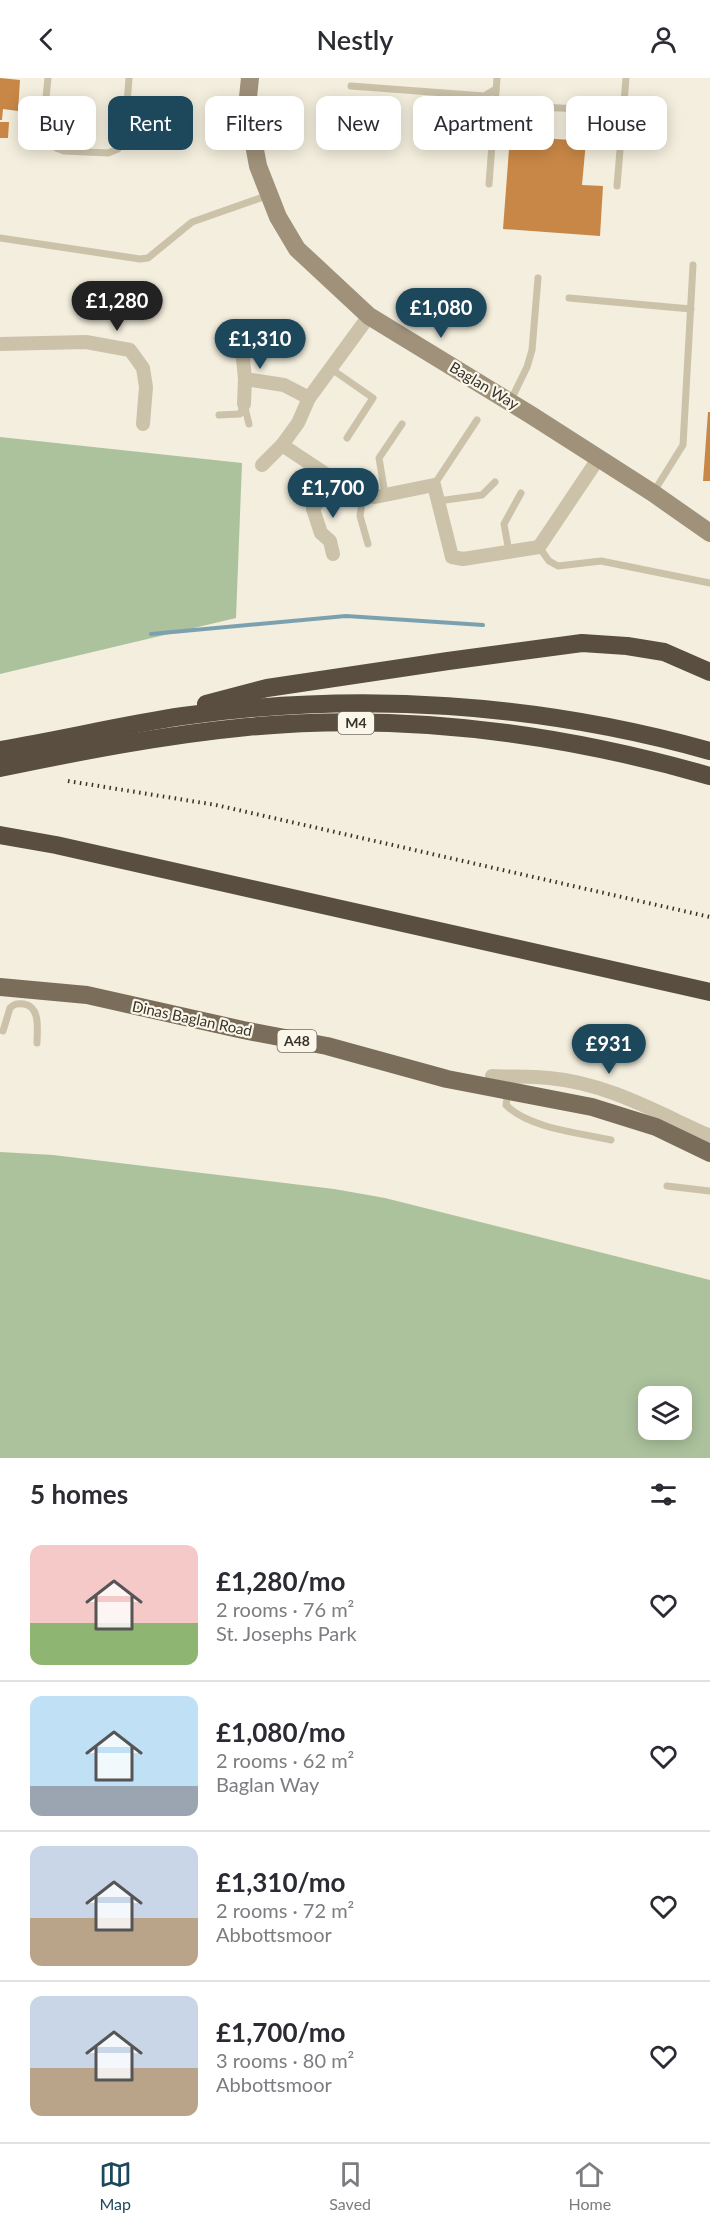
<!DOCTYPE html>
<html lang="en">
<head>
<meta charset="utf-8">
<style>
  body { margin:0; font-family:Lato,sans-serif; background:#f7f7f7; color:#2b2b33; height:100vh; display:flex; flex-direction:column; font-size:22px; white-space:nowrap }
  * { box-sizing:border-box; margin:0 }
  p { font-size:20px; color:#7c7c81 }
  .icon { flex:none; width:33px; height:33px; fill:none; stroke:currentColor; stroke-width:2; stroke-linecap:round; stroke-linejoin:round }
  .map { position:relative; height:1380px; overflow:hidden }
  .sheet { display:flex; flex-direction:column; background:#fff; flex:1 }
  .sheet>* { flex:none }
  .guide { position:absolute; left:18px; top:18px; width:675px; height:54px; display:flex; gap:12px }
  .fabs { position:absolute; left:638px; top:1308px; display:grid; gap:12px }
  .fabs a { display:grid; place-items:center; width:54px; height:54px; border-radius:12px; background:#fff; box-shadow:0 3px 15px #0003; font-size:30px }
  .price { position:absolute; translate:-50% -51px; padding:0 14px; border-radius:21px; background:#1d475b; color:#fff; font-size:20px; line-height:39px; filter:drop-shadow(0 2px 3px #0008) }
  .price::after { content:''; position:absolute; left:50%; top:36px; width:18px; height:14px; margin-left:-9px; background:inherit; clip-path:polygon(0 0,100% 0,50% 100%) }
  .price.on { background:#222; color:#fff }
  ul { padding:0; list-style:none }
  li { display:flex; align-items:center; gap:18px; height:150px; padding:0 30px }
  li+li { border-top:2px solid #e1e1e2 }
  li span { display:grid; place-items:center; flex:none; width:168px; height:120px; border-radius:12px; color:#555 }
  li>.icon { margin-inline-start:auto }
  span .icon { width:72px; height:72px; fill:#fffc; stroke-width:1 }
  li b { font-size:26px }
  h2 { display:flex; justify-content:space-between; align-items:center; height:72px; padding:0 30px; font-size:26px }
  .chip { padding:0 21px; border-radius:12px; background:#fff; box-shadow:0 3px 15px #0003; font-size:21px; line-height:54px }
  .chip.on { background:#1d475b; color:#fff }
  header { display:flex; justify-content:space-between; align-items:center; height:78px; padding:0 30px; background:#fff; font-size:27px; font-weight:600 }
  .dock { display:flex; justify-content:space-around; align-items:center; height:84px; border-top:2px solid #e1e1e2; background:#fff; font-size:16px; color:#7c7c81 }
  .dock a { display:grid; justify-items:center; gap:3px }
  .dock .on { color:#1d475b }
  .map>svg:first-child { display:block }
</style>
</head>
<body>
<header><svg class="icon" aria-label="back" viewBox="0 0 24 24"><path d="M15 5l-7 7 7 7"/></svg>Nestly<svg class="icon" aria-label="person" viewBox="0 0 24 24"><circle cx="12" cy="8" r="4"/><path d="M4 21q1-7 8-7t8 7"/></svg></header>
<div class="map">
<svg width="710" height="1380" viewBox="0 0 710 1380">
  <rect width="100%" height="100%" fill="#f3eedd"/>
  <!-- green -->
  <g fill="#acc29d" fill-rule="evenodd">
    <path d="M0,359l242,26 -6,155 -236,56z"/>
    <path d="M0,1074l53,3 281,34 51,9 325,82v178h-710zM648,1318h33v34h-33z"/>
  </g>
  <g fill="none" stroke-linecap="round" stroke-linejoin="round">
    <!-- stream -->
    <path stroke="#7ba1b1" stroke-width="4" d="M151,556l195,-18 137,9"/>
  </g>
  <!-- building -->
  <g fill="#c88746">
    <path d="M0,0l20,2 -2,31 -15,-2 -1,11h-2z"/>
    <path d="M0,44h9l-1,16h-8z"/>
    <path d="M510,58l76,5 -4,44 21,1 -3,50 -97,-7z"/>
    <path d="M708,334h2v69h-7z"/>
  </g>
  <g fill="none" stroke-linecap="round" stroke-linejoin="round">
    <!-- lane -->
    <g stroke="#cbc2a9" stroke-width="7">
      <path d="M48,0l-5,49 5,12 8,9 8,3 44,2 10,-4 6,-7 5,-64"/>
      <path d="M351,8l133,10 12,-7"/>
      <path d="M495,27l128,6"/>
      <path d="M489,106l8,-106"/>
      <path d="M617,108l9,-108"/>
      <path d="M0,160l140,21 8,-1 44,-36 77,-27"/>
      <path d="M569,220l122,11"/>
      <path d="M330,290l43,30 -26,40"/>
      <path d="M510,324l17,-35 5,-17 6,-72"/>
      <path d="M219,337l21,-1 4,-10 5,20"/>
      <path d="M434,407l43,-65"/>
      <path d="M653,415l30,-48 10,-180"/>
      <path d="M385,416l-6,-36 23,-34"/>
      <path d="M363,417l-3,21 8,28"/>
      <path d="M438,423l44,-6 13,-13"/>
      <path d="M539,469l10,14 9,5 43,-5 109,22"/>
      <path d="M509,474l-5,-28 17,-31"/>
      <path d="M3,953l7,-23c4,-4 7,-5 14,-4 17,3 13,26 13,39"/>
      <path d="M508,1013l-2,14c22,23 74,28 105,35"/>
      <path d="M667,1108l43,5"/>
    </g>
    <!-- street -->
    <g stroke="#cbc2a9" stroke-width="14">
      <path d="M369,238l-60,82 -11,25 -16,22 74,49 19,3 59,-12 18,72 11,2 76,-12 59,-88"/>
      <path d="M241,259l4,42 -1,25"/>
      <path d="M0,266l86,-2 44,8 13,18 3,19 -3,37"/>
      <path d="M245,301l39,6 25,13"/>
      <path d="M262,387l20,-20"/>
      <path d="M333,476l-3,-13 -9,-8 -8,-24 21,-30"/>
      <path d="M492,998c19,1 38,0 57,2 58,5 109,35 161,58"/>
    </g>
    <!-- secondary -->
    <path stroke="#9f917a" stroke-width="18" d="M250,0l-3,29 11,59 20,51 19,32 72,67 162,99 122,78 57,40"/>
    <!-- primary -->
    <path stroke="#7a6d5a" stroke-width="18" d="M0,909l87,8 156,35 84,16 120,33 145,28 64,20 54,26"/>
    <!-- highway -->
    <g stroke="#594e40" stroke-width="18">
      <path d="M206,626l61,-16 181,-27 134,-18 45,3 37,6 46,20"/>
      <path d="M0,672c61,-10 122,-25 183,-34 176,-25 356,-13 527,35"/>
      <path d="M0,690c82,-17 164,-33 247,-41 156,-15 313,6 463,49"/>
      <path d="M0,757l56,10 654,147"/>
    </g>
    <!-- rail -->
    <path stroke="#383229" stroke-width="4" stroke-dasharray="1.5 4.5" stroke-linecap="butt" d="M68,703l148,24 494,112"/>
  </g>
  <g text-anchor="middle" stroke-width="4.5" stroke-linejoin="round" paint-order="stroke">
    <!-- shield labels -->
    <g fill="#faf7ea" stroke="#726d63" stroke-width="1.5">
      <rect x="338" y="634" width="36" height="22" rx="4.5"/>
      <rect x="277.5" y="952" width="39" height="22" rx="4.5"/>
    </g>
    <g font-size="14" font-weight="bold" fill="#383229">
      <text x="356" y="650">M4</text>
      <text x="297" y="968">A48</text>
    </g>
    <!-- street labels -->
    <g font-size="15" fill="#383229" stroke="#faf7ea">
      <text transform="translate(484 308) rotate(31)" y="5">Baglan Way</text>
      <text transform="translate(192 941) rotate(12)" y="5">Dinas Baglan Road</text>
    </g>
  </g>
</svg>
<div class="fabs">
<a><svg class="icon" aria-label="layers" viewBox="0 0 24 24"><path d="M12 4l9 5-9 5-9-5zM3 14l9 5 9-5"/></svg></a>
</div>
<b class="price on" style="left:117px;top:254px">£1,280</b>
<b class="price" style="left:441px;top:261px">£1,080</b>
<b class="price" style="left:260px;top:292px">£1,310</b>
<b class="price" style="left:333px;top:441px">£1,700</b>
<b class="price" style="left:609px;top:997px">£931</b>
<div class="guide">
<a class="chip">Buy</a>
<a class="chip on">Rent</a>
<a class="chip">Filters</a>
<a class="chip">New</a>
<a class="chip">Apartment</a>
<a class="chip">House</a>
</div>
</div>
<section class="sheet">
<h2>5 homes<svg class="icon" aria-label="filters" viewBox="0 0 24 24"><path d="M4 7h16M4 17h16"/><circle cx="9" cy="7" r="2"/><circle cx="15" cy="17" r="2"/></svg></h2>
<ul>
<li><span style="background:linear-gradient(#f6c9c9 65%,#8fb573 0)"><svg class="icon" aria-label="home" viewBox="0 0 24 24"><path d="M3 11l9-7 9 7M6 9v11h12V9"/></svg></span><div><b>£1,280/mo</b><p>2 rooms · 76 m²</p><p>St. Josephs Park</p></div><svg class="icon" aria-label="heart" viewBox="0 0 24 24"><path d="M12 20l-8-8c-3-5 5-10 8-4 3-6 11-1 8 4z"/></svg></li>
<li><span style="background:linear-gradient(#bfe0f5 75%,#9aa5b1 0)"><svg class="icon" aria-label="home" viewBox="0 0 24 24"><path d="M3 11l9-7 9 7M6 9v11h12V9"/></svg></span><div><b>£1,080/mo</b><p>2 rooms · 62 m²</p><p>Baglan Way</p></div><svg class="icon" aria-label="heart" viewBox="0 0 24 24"><path d="M12 20l-8-8c-3-5 5-10 8-4 3-6 11-1 8 4z"/></svg></li>
<li><span style="background:linear-gradient(#c9d6e8 60%,#b9a48a 0)"><svg class="icon" aria-label="home" viewBox="0 0 24 24"><path d="M3 11l9-7 9 7M6 9v11h12V9"/></svg></span><div><b>£1,310/mo</b><p>2 rooms · 72 m²</p><p>Abbottsmoor</p></div><svg class="icon" aria-label="heart" viewBox="0 0 24 24"><path d="M12 20l-8-8c-3-5 5-10 8-4 3-6 11-1 8 4z"/></svg></li>
<li><span style="background:linear-gradient(#c9d6e8 60%,#b9a48a 0)"><svg class="icon" aria-label="home" viewBox="0 0 24 24"><path d="M3 11l9-7 9 7M6 9v11h12V9"/></svg></span><div><b>£1,700/mo</b><p>3 rooms · 80 m²</p><p>Abbottsmoor</p></div><svg class="icon" aria-label="heart" viewBox="0 0 24 24"><path d="M12 20l-8-8c-3-5 5-10 8-4 3-6 11-1 8 4z"/></svg></li>
</ul>
</section>
<nav class="dock">
<a class="on"><svg class="icon" aria-label="map" viewBox="0 0 24 24"><path d="M3 6l6-2 6 2 6-2v14l-6 2-6-2-6 2zM9 4v14M15 6v14"/></svg>Map</a>
<a><svg class="icon" aria-label="saved" viewBox="0 0 24 24"><path d="M7 4h10v16l-5-4-5 4z"/></svg>Saved</a>
<a><svg class="icon" aria-label="home" viewBox="0 0 24 24"><path d="M3 11l9-7 9 7M6 9v11h12V9"/></svg>Home</a>
</nav>
</body>
</html>
